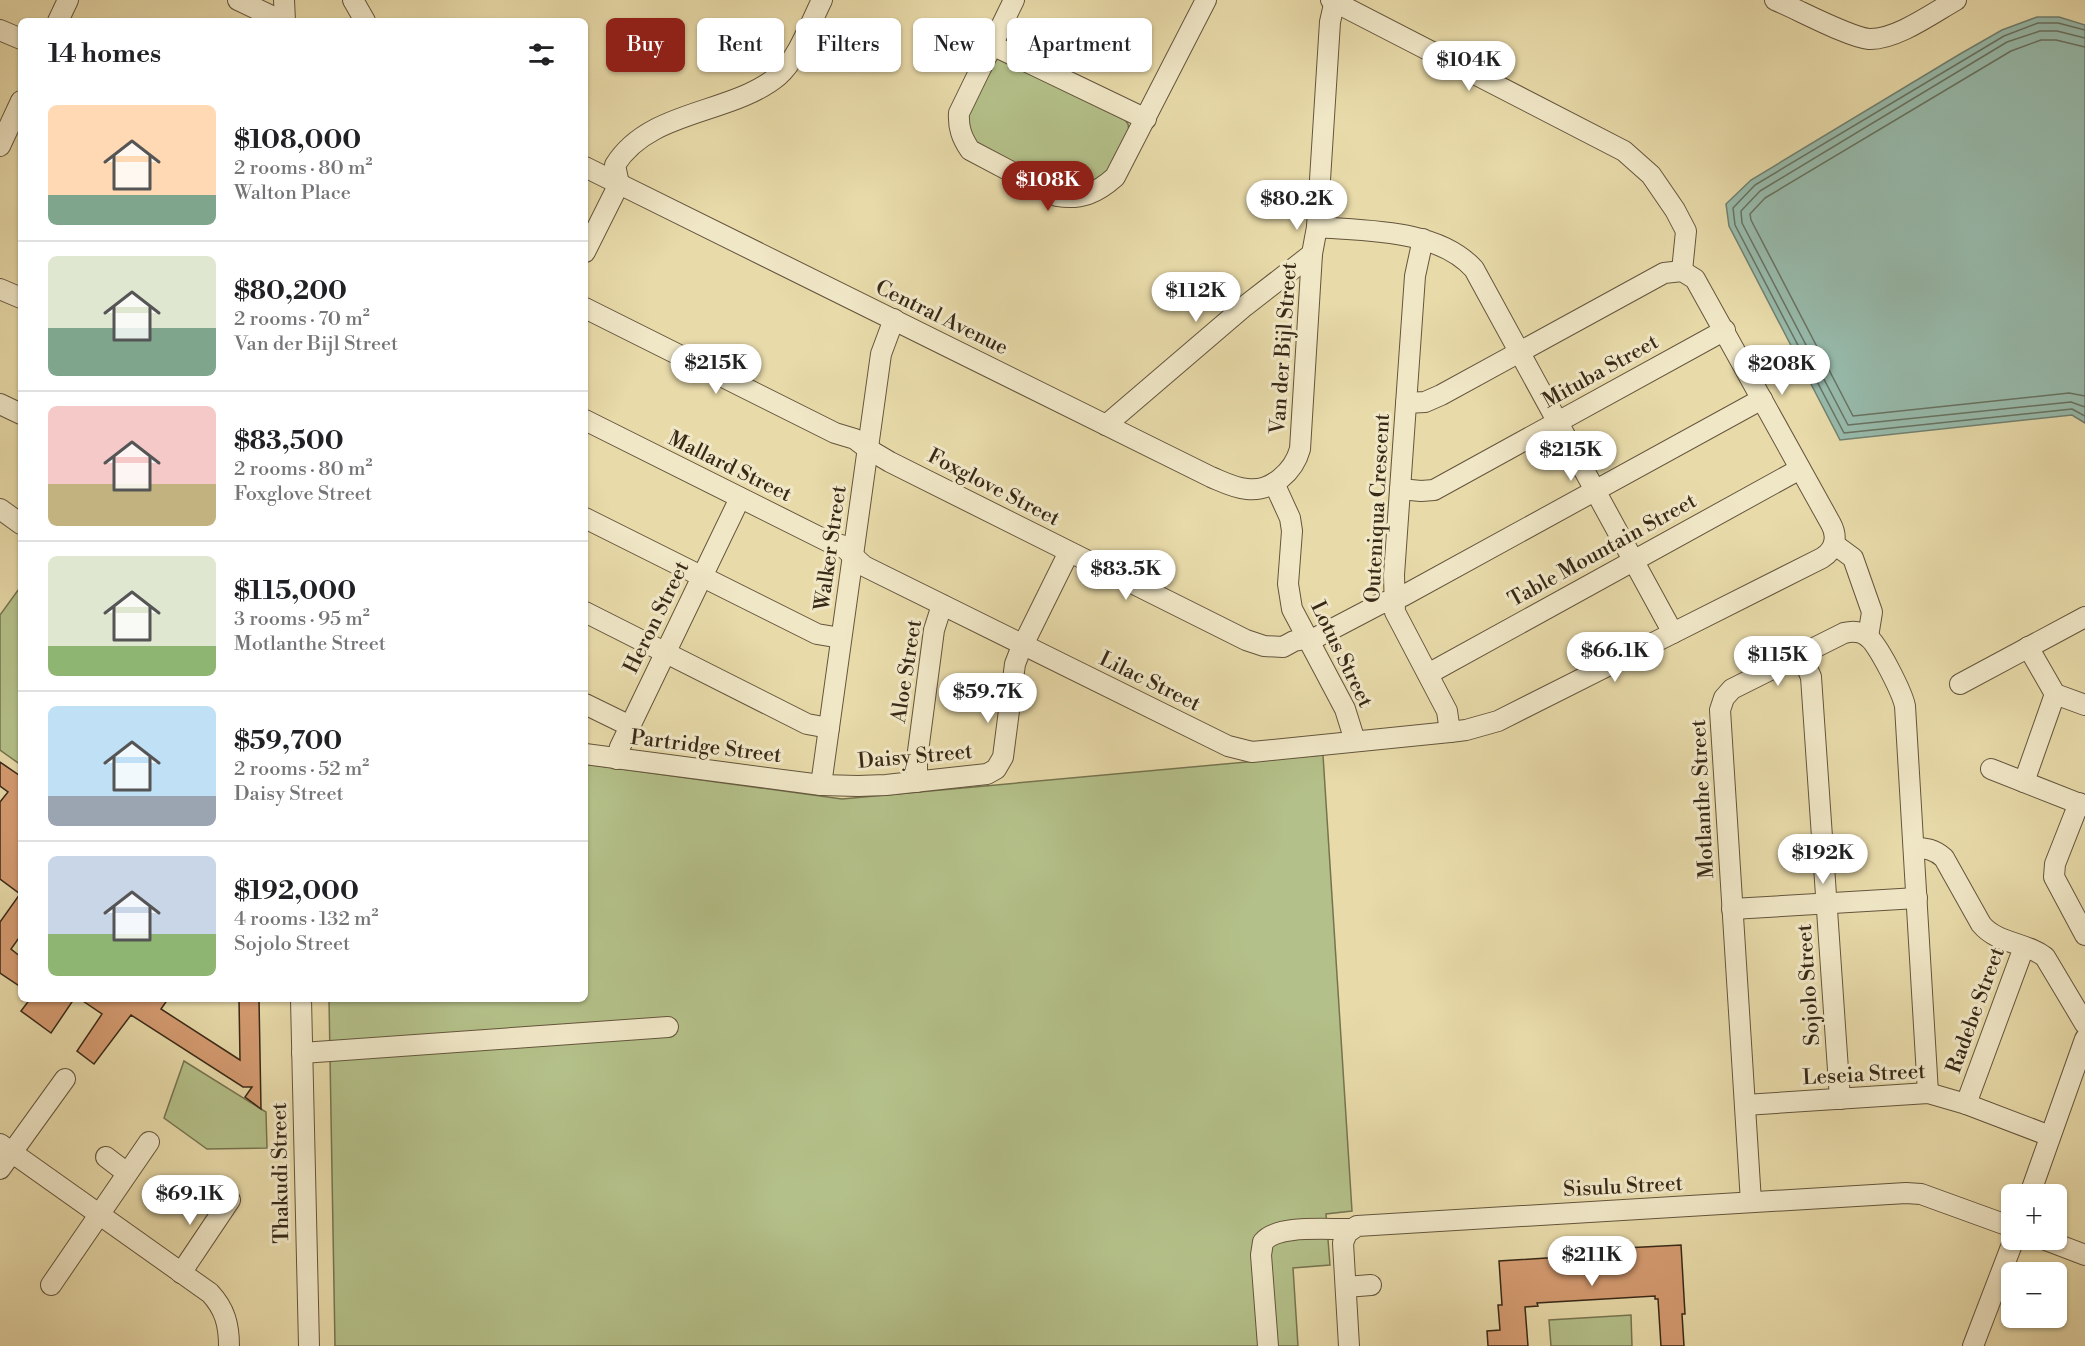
<!DOCTYPE html>
<html lang="en">
<head>
<meta charset="utf-8">
<style>
  body { margin:0; font-family:"Libre Bodoni",serif; background:#f6f6f6; color:#202124; height:100vh; display:flex; flex-direction:column; font-size:22px; white-space:nowrap }
  * { box-sizing:border-box; margin:0 }
  p { font-size:20px; color:#757577 }
  .icon { flex:none; width:33px; height:33px; fill:none; stroke:currentColor; stroke-width:2; stroke-linecap:round; stroke-linejoin:round }
  .map { position:relative; flex:1; overflow:hidden }
  .details { position:absolute; left:18px; top:18px; width:570px; height:984px; display:flex; flex-direction:column; background:#fff; border-radius:9px; box-shadow:0 2px 4px #0004 }
  .details>* { flex:none }
  .guide { position:absolute; left:606px; top:18px; width:570px; height:54px; display:flex; gap:12px }
  .buttons { position:absolute; left:2001px; top:1184px; display:grid; gap:12px }
  .buttons a { display:grid; place-items:center; width:66px; height:66px; border-radius:9px; background:#fff; box-shadow:0 2px 4px #0004; font-size:30px }
  .price { position:absolute; translate:-50% -51px; padding:0 14px; border-radius:21px; background:#fff; color:#222; font-size:20px; line-height:39px; filter:drop-shadow(0 2px 3px #0008) }
  .price::after { content:''; position:absolute; left:50%; top:36px; width:18px; height:14px; margin-left:-9px; background:inherit; clip-path:polygon(0 0,100% 0,50% 100%) }
  .price.on { background:#8f2418; color:#fff }
  ul { padding:0; list-style:none }
  li { display:flex; align-items:center; gap:18px; height:150px; padding:0 30px }
  li+li { border-top:2px solid #e0e0e0 }
  li span { display:grid; place-items:center; flex:none; width:168px; height:120px; border-radius:9px; color:#555 }
  li>.icon { margin-inline-start:auto }
  span .icon { width:72px; height:72px; fill:#fffc; stroke-width:1 }
  li b { font-size:26px }
  h2 { display:flex; justify-content:space-between; align-items:center; height:72px; padding:0 30px; font-size:26px }
  .chip { padding:0 21px; border-radius:9px; background:#fff; box-shadow:0 2px 4px #0004; font-size:21px; line-height:54px }
  .chip.on { background:#8f2418; color:#fff }
  .map>svg:first-child { display:block }
</style>
</head>
<body>
<div class="map">
<svg width="2085" height="1346" viewBox="0 0 2085 1346">
  <rect width="100%" height="100%" fill="#e8daa9"/>
  <filter id="stains"><feTurbulence type="fractalNoise" baseFrequency=".00333" numOctaves="4"/><feColorMatrix values="0 0 0 0 .2 0 0 0 0 .09 0 0 0 0 .02 0 0 0 .5 -.17"/></filter>
  <radialGradient id="worn" r=".72"><stop offset=".6" stop-color="#630" stop-opacity="0"/><stop offset="1" stop-color="#630" stop-opacity=".3"/></radialGradient>
  <!-- green -->
  <g fill="#b4c089" stroke="#767450" stroke-width="1.5">
    <path d="M998,59l8,2 118,57 4,6 1,7 -25,46 -18,11h-27l-78,-41 -11,-11 -3,-19 24,-53z"/>
    <path d="M21,586v179l-21,-15v-135z"/>
    <path d="M1323,755l29,456 -26,3 4,51 -37,3 5,78h-963l-6,-347h256v-235l257,35z"/>
    <path d="M184,1061l82,51 1,36 -60,1 -43,-31z"/>
    <path d="M1631,1315l1,31h-81l-2,-26z"/>
  </g>
  <!-- water -->
  <path fill="#97baab" stroke="#718070" stroke-width="1.5" d="M2037,17h22l26,8v398l-13,-8 -232,25 -111,-214 -3,-22 25,-24 209,-126 42,-24z"/>
  <g fill="none" stroke-linecap="round" stroke-linejoin="round">
    <!-- shore -->
    <g stroke="#687261" stroke-width="1.5">
      <path d="M2085,30l-27,-7h-20l-34,13 -249,149 -22,23 2,17 109,208 228,-24 13,7"/>
      <path d="M2085,38l-28,-7h-17l-33,11 -247,149 -19,20 1,12 106,202 223,-23 14,5"/>
      <path d="M2085,47l-29,-7h-15l-30,11 -246,147 -15,16 1,6 102,196 216,-23 16,3"/>
    </g>
  </g>
  <!-- building -->
  <g fill="#d59b71" stroke="#382917" stroke-width="1.5">
    <path d="M0,762l19,13 2,-2v162l-10,14 10,8v30l-21,-14v-51l20,-28 -20,-15v-77l8,-10 -8,-6z"/>
    <path d="M30,999h44l-23,34 -30,-22z"/>
    <path d="M80,999h88l-7,10 79,51 -1,-61h20l2,110 -16,-12 7,-10h-9l-112,-72 -37,49 -17,-13 25,-37z"/>
    <path d="M1681,1245l4,69h-3l2,32h-23l-3,-47h-3v-3l-118,7 1,3 -13,1 3,39h-40l-1,-15 13,-1 -2,-25h4l-3,-44 108,-7 -1,-5z"/>
  </g>
  <g fill="none" stroke-linecap="round" stroke-linejoin="round">
    <!-- minor casing -->
    <g stroke="#64553c" stroke-width="22">
      <g id="minor">
        <path d="M238,0l44,21"/>
        <path d="M284,0l1,21"/>
        <path d="M353,0l12,21"/>
        <path d="M1014,0l-55,113c-1,15 3,25 11,37l87,46c24,4 40,-3 58,-19l91,-177"/>
        <path d="M1331,0l293,151 27,24 24,35 11,21 -4,40"/>
        <path d="M1775,0c22,9 73,37 94,39 27,1 64,-26 87,-39"/>
        <path d="M58,21l10,-21"/>
        <path d="M0,30l21,9"/>
        <path d="M992,45l154,74"/>
        <path d="M0,146l21,-45"/>
        <path d="M585,167l626,310c12,5 23,11 36,12 25,3 47,-18 53,-40l12,-195 5,-27 13,-205 5,-22"/>
        <path d="M1317,227c50,4 121,2 157,42l199,364 -175,88 -32,9 -16,2 -3,-21 -52,-99 -1,-37 21,-299 8,-37"/>
        <path d="M585,252l34,-68 -4,-19c35,-56 116,-50 163,-89 19,-16 33,-54 44,-76"/>
        <path d="M0,289l21,9"/>
        <path d="M585,308l250,125 20,6 13,10 22,13 356,178 18,6 19,1 11,-6 23,-4 63,-33 23,-8 359,-197"/>
        <path d="M1406,403l19,-1 16,-7 223,-122 18,-2 13,8 136,245c7,13 4,26 -9,34l-149,75"/>
        <path d="M0,404l21,10"/>
        <path d="M585,420l248,124 8,1 23,21 364,180 24,6 198,-20"/>
        <path d="M1106,425l139,-119 67,-52"/>
        <path d="M1274,483l16,35 2,13 -4,53 4,25 53,100 10,32"/>
        <path d="M1400,489l21,2 13,-1 291,-160"/>
        <path d="M0,509l21,15"/>
        <path d="M585,518l232,116 24,4"/>
        <path d="M1834,544l19,14 19,54 -4,25"/>
        <path d="M585,612l222,112 22,4"/>
        <path d="M2028,647l27,47 30,11"/>
        <path d="M1801,654l10,23 29,422"/>
        <path d="M1428,674l372,-205"/>
        <path d="M1960,684l125,-67"/>
        <path d="M585,704l45,22"/>
        <path d="M585,754l236,31 37,1 28,-1 101,-11 9,-5 7,-12 12,-93 5,-13 49,-99"/>
        <path d="M617,759l3,-12 120,-249"/>
        <path d="M1991,769l94,37"/>
        <path d="M917,782v-23l17,-129 8,-25"/>
        <path d="M2024,782l31,-88"/>
        <path d="M821,785l60,-431 13,-35"/>
        <path d="M2079,803l-24,61 -1,13 31,58"/>
        <path d="M1914,848c12,0 20,1 30,10l37,66c16,20 45,18 64,33l40,67"/>
        <path d="M1732,909l185,-11"/>
        <path d="M301,999l8,347"/>
        <path d="M302,1053l366,-26"/>
        <path d="M1966,1104l58,-157"/>
        <path d="M1745,1105l183,-12 38,11 84,32"/>
        <path d="M0,1144l210,149c15,16 19,32 19,53"/>
        <path d="M106,1157l21,16"/>
        <path d="M0,1169l65,-90"/>
        <path d="M2030,1194l55,-155"/>
        <path d="M1751,1202l-31,-492 4,-12 8,-9 112,-56c8,-2 16,-2 23,3 11,8 35,56 38,70l23,387"/>
        <path d="M2043,1239l42,16"/>
        <path d="M181,1273l49,-73"/>
        <path d="M51,1285l98,-143"/>
        <path d="M1346,1287l25,-2"/>
        <path d="M1268,1346l-7,-91 2,-13c14,-18 66,-12 88,-13"/>
        <path d="M1349,1346l-6,-103 4,-10 10,-7 549,-33 15,1 91,33"/>
        <path d="M1973,1346l41,-107"/>
      </g>
    </g>
    <!-- minor -->
    <use href="#minor" stroke="#f0e7c7" stroke-width="20"/>
  </g>
  <g text-anchor="middle" stroke-width="6" stroke-linejoin="round" paint-order="stroke">
    <!-- street labels -->
    <g font-size="21" fill="#382917" stroke="#f0e7c7">
      <text transform="translate(942 317) rotate(26)" y="7">Central Avenue</text>
      <text transform="translate(1283 348) rotate(-86)" y="7">Van der Bijl Street</text>
      <text transform="translate(1600 371) rotate(-29)" y="7">Mituba Street</text>
      <text transform="translate(730 466) rotate(26)" y="7">Mallard Street</text>
      <text transform="translate(994 487) rotate(27)" y="7">Foxglove Street</text>
      <text transform="translate(1377 508) rotate(-87)" y="7">Outeniqua Crescent</text>
      <text transform="translate(830 548) rotate(-82)" y="7">Walker Street</text>
      <text transform="translate(1602 550) rotate(-29)" y="7">Table Mountain Street</text>
      <text transform="translate(656 617) rotate(-64)" y="7">Heron Street</text>
      <text transform="translate(1342 654) rotate(64)" y="7">Lotus Street</text>
      <text transform="translate(906 671) rotate(-81)" y="7">Aloe Street</text>
      <text transform="translate(1150 681) rotate(26)" y="7">Lilac Street</text>
      <text transform="translate(706 746) rotate(7)" y="7">Partridge Street</text>
      <text transform="translate(915 756) rotate(-5)" y="7">Daisy Street</text>
      <text transform="translate(1702 799) rotate(-93)" y="7">Motlanthe Street</text>
      <text transform="translate(1808 985) rotate(-94)" y="7">Sojolo Street</text>
      <text transform="translate(1975 1010) rotate(-70)" y="7">Radebe Street</text>
      <text transform="translate(1864 1074) rotate(-3)" y="7">Leseia Street</text>
      <text transform="translate(280 1173) rotate(-91)" y="7">Thakudi Street</text>
      <text transform="translate(1623 1186) rotate(-3)" y="7">Sisulu Street</text>
    </g>
  </g>
  <rect width="100%" height="100%" filter="url(#stains)"/>
  <rect width="100%" height="100%" fill="url(#worn)"/>
</svg>
<div class="buttons">
<a>+</a>
<a>−</a>
</div>
<b class="price" style="left:1469px;top:92px">$104K</b>
<b class="price on" style="left:1048px;top:212px">$108K</b>
<b class="price" style="left:1297px;top:231px">$80.2K</b>
<b class="price" style="left:1196px;top:323px">$112K</b>
<b class="price" style="left:716px;top:395px">$215K</b>
<b class="price" style="left:1782px;top:396px">$208K</b>
<b class="price" style="left:1571px;top:482px">$215K</b>
<b class="price" style="left:1126px;top:601px">$83.5K</b>
<b class="price" style="left:1615px;top:683px">$66.1K</b>
<b class="price" style="left:1778px;top:687px">$115K</b>
<b class="price" style="left:988px;top:724px">$59.7K</b>
<b class="price" style="left:1823px;top:885px">$192K</b>
<b class="price" style="left:190px;top:1226px">$69.1K</b>
<b class="price" style="left:1592px;top:1287px">$211K</b>
<div class="guide">
<a class="chip on">Buy</a>
<a class="chip">Rent</a>
<a class="chip">Filters</a>
<a class="chip">New</a>
<a class="chip">Apartment</a>
</div>
<section class="details">
<h2>14 homes<svg class="icon" aria-label="filters" viewBox="0 0 24 24"><path d="M4 7h16M4 17h16"/><circle cx="9" cy="7" r="2"/><circle cx="15" cy="17" r="2"/></svg></h2>
<ul>
<li><span style="background:linear-gradient(#ffd9b3 75%,#7fa58c 0)"><svg class="icon" aria-label="home" viewBox="0 0 24 24"><path d="M3 11l9-7 9 7M6 9v11h12V9"/></svg></span><div><b>$108,000</b><p>2 rooms · 80 m²</p><p>Walton Place</p></div></li>
<li><span style="background:linear-gradient(#dfe7d0 60%,#7fa58c 0)"><svg class="icon" aria-label="home" viewBox="0 0 24 24"><path d="M3 11l9-7 9 7M6 9v11h12V9"/></svg></span><div><b>$80,200</b><p>2 rooms · 70 m²</p><p>Van der Bijl Street</p></div></li>
<li><span style="background:linear-gradient(#f6c9c9 65%,#c2b280 0)"><svg class="icon" aria-label="home" viewBox="0 0 24 24"><path d="M3 11l9-7 9 7M6 9v11h12V9"/></svg></span><div><b>$83,500</b><p>2 rooms · 80 m²</p><p>Foxglove Street</p></div></li>
<li><span style="background:linear-gradient(#dfe7d0 75%,#8fb573 0)"><svg class="icon" aria-label="home" viewBox="0 0 24 24"><path d="M3 11l9-7 9 7M6 9v11h12V9"/></svg></span><div><b>$115,000</b><p>3 rooms · 95 m²</p><p>Motlanthe Street</p></div></li>
<li><span style="background:linear-gradient(#bfe0f5 75%,#9aa5b1 0)"><svg class="icon" aria-label="home" viewBox="0 0 24 24"><path d="M3 11l9-7 9 7M6 9v11h12V9"/></svg></span><div><b>$59,700</b><p>2 rooms · 52 m²</p><p>Daisy Street</p></div></li>
<li><span style="background:linear-gradient(#c9d6e8 65%,#8fb573 0)"><svg class="icon" aria-label="home" viewBox="0 0 24 24"><path d="M3 11l9-7 9 7M6 9v11h12V9"/></svg></span><div><b>$192,000</b><p>4 rooms · 132 m²</p><p>Sojolo Street</p></div></li>
</ul>
</section>
</div>
</body>
</html>
